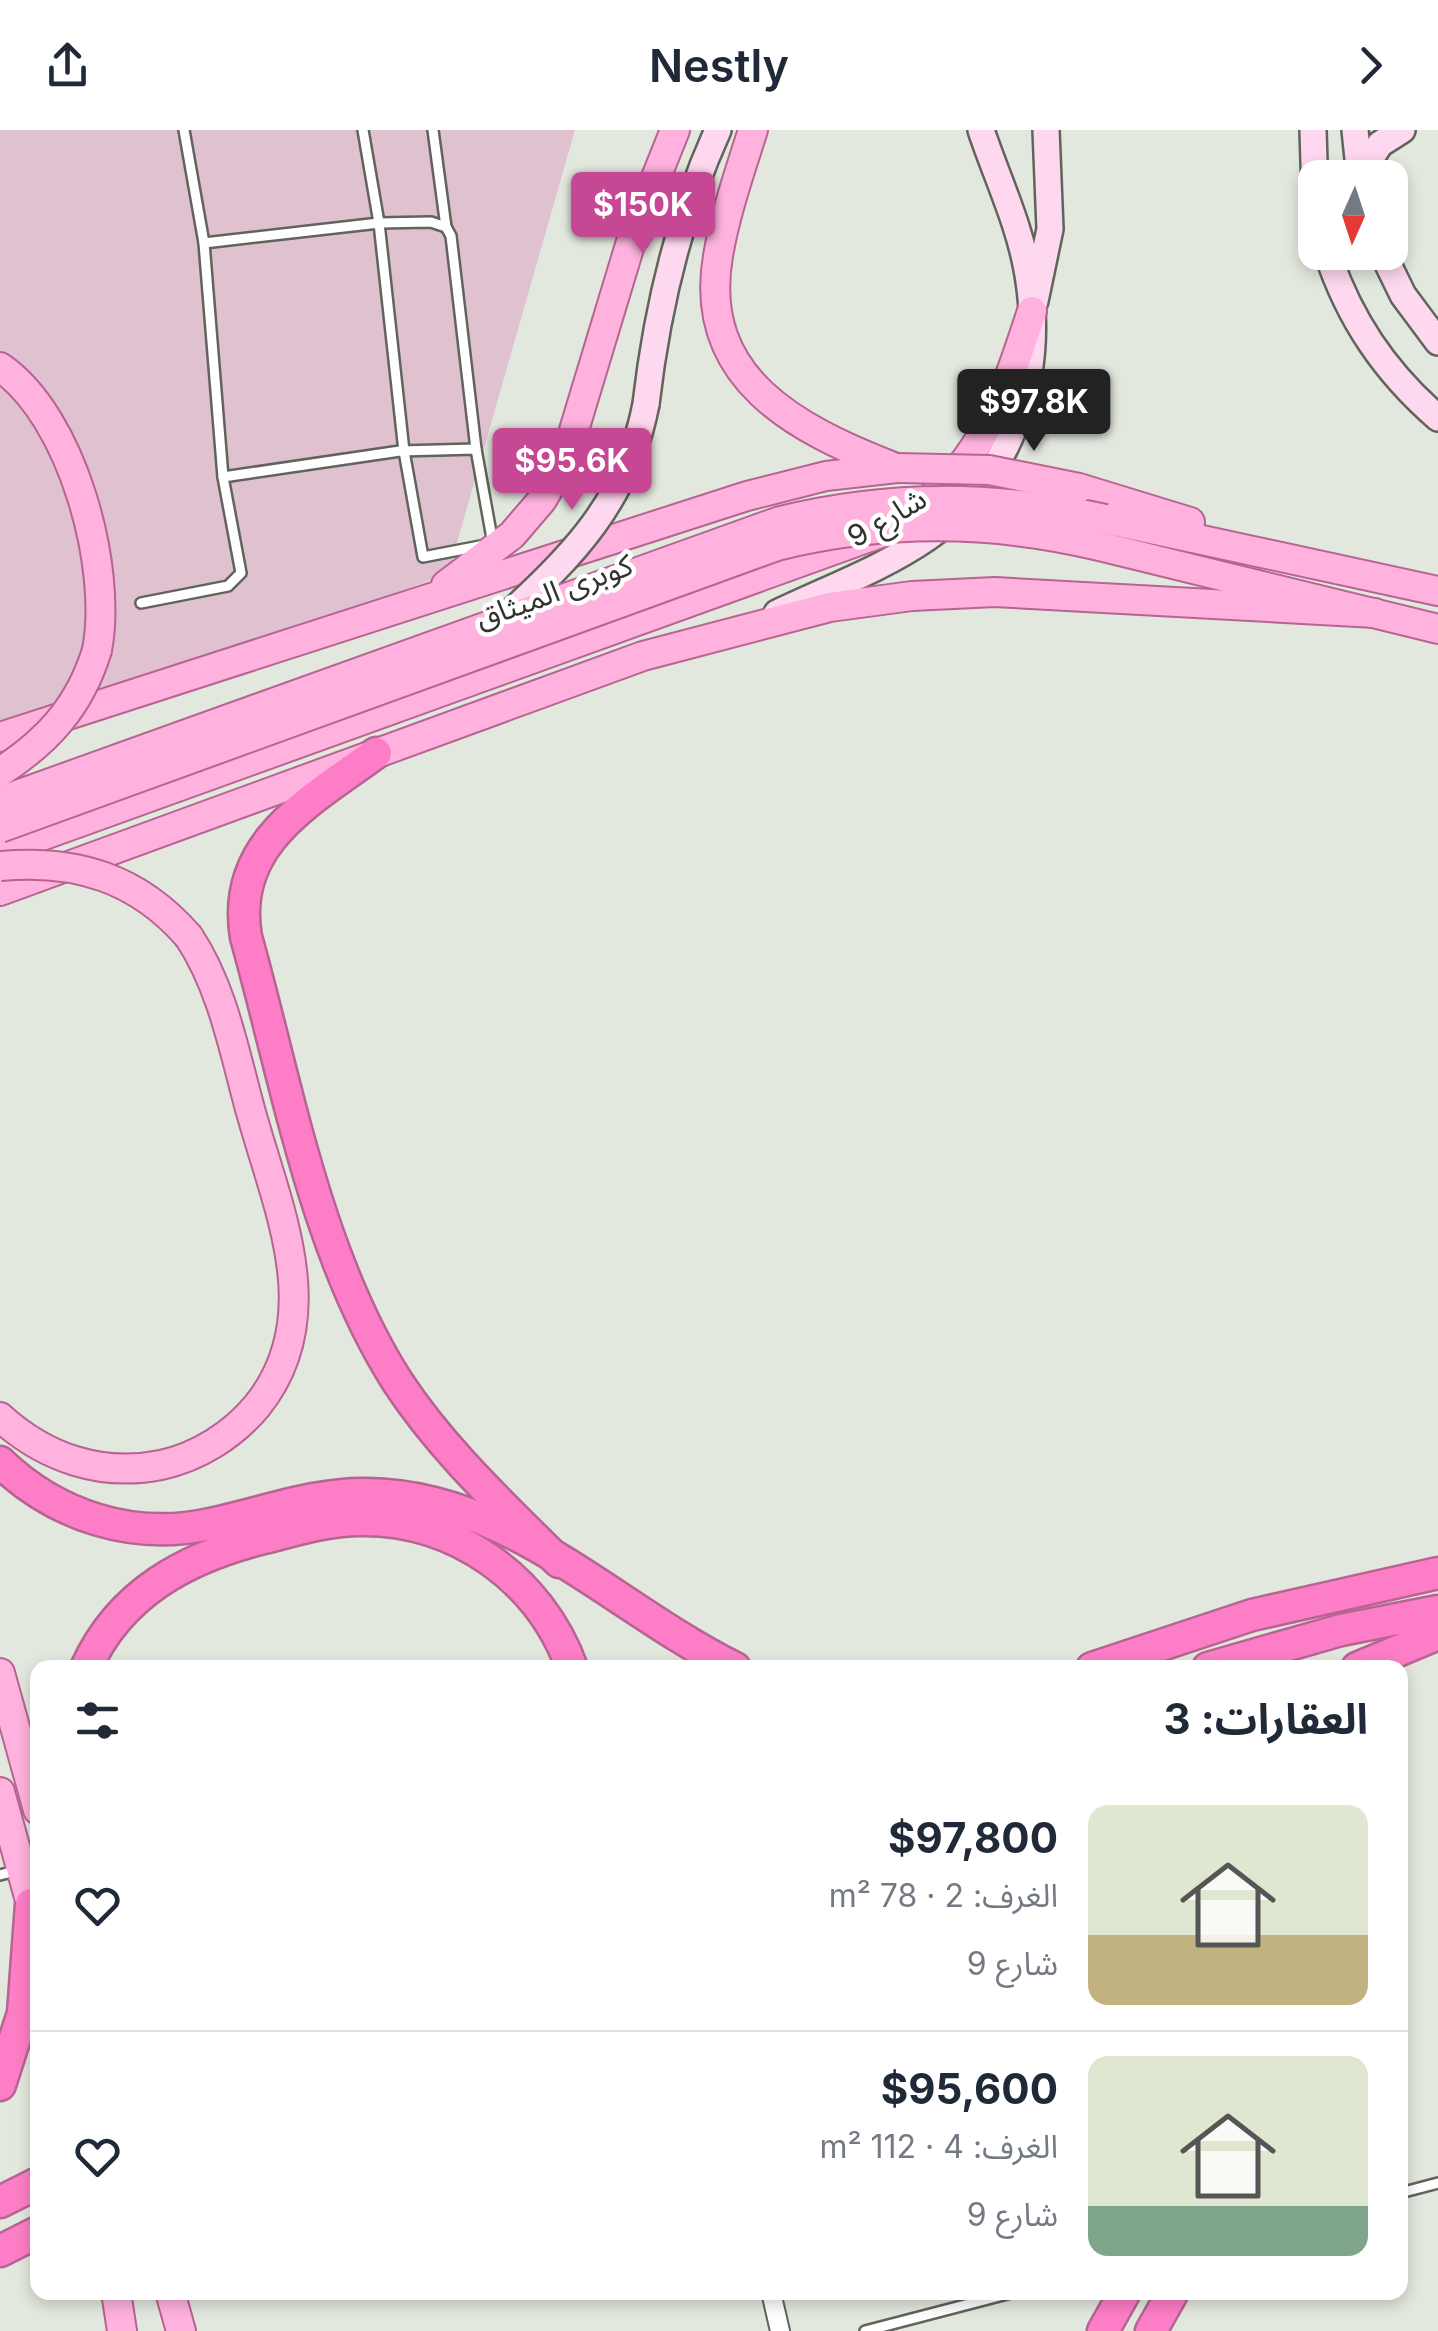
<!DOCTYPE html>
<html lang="ar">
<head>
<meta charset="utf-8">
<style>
  body { margin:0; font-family:Inter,"Noto Sans Arabic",sans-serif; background:#f6f6f7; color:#1f2937; direction:rtl; height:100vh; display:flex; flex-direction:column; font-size:38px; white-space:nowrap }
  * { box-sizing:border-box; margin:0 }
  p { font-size:32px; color:#747a83 }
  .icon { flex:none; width:55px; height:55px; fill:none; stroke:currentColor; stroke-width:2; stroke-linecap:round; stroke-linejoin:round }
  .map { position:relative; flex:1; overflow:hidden; direction:ltr }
  .sheet { position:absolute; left:30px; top:1530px; width:1378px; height:640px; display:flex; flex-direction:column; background:#fff; border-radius:20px; box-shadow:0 5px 15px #0003; direction:rtl }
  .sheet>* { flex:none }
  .needle { width:65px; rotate:183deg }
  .controls { position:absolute; left:1298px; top:30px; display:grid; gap:20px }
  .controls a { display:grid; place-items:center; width:110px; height:110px; border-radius:20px; background:#fff; box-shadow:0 5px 15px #0003; font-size:50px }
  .price { position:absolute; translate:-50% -85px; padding:0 22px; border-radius:10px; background:#c64793; color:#fff; font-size:32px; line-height:65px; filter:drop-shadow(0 2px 5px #0008) }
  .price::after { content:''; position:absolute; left:50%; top:60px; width:30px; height:22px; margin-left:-15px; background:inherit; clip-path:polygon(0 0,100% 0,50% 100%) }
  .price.active { background:#222; color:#fff }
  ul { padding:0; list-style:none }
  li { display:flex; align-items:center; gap:30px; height:250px; padding:0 40px }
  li+li { border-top:2px solid #e0e1e3 }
  li span { display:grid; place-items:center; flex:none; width:280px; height:200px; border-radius:20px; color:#555 }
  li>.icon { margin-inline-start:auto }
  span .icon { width:120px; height:120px; fill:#fffc; stroke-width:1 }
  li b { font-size:42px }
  h2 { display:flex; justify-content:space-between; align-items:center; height:120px; padding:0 40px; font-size:42px }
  header { display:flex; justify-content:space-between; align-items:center; height:130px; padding:0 40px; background:#fff; font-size:45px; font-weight:600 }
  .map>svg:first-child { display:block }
</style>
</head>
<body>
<header><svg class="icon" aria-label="forward" viewBox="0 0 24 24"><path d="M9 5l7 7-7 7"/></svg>Nestly<svg class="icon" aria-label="share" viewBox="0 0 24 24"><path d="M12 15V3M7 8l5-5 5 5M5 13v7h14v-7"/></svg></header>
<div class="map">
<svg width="1438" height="2201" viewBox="0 0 1438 2201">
  <rect width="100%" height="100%" fill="#e3e8de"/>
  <!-- green -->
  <path fill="#e0c1d0" d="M0,0h575l-127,444 -448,159z"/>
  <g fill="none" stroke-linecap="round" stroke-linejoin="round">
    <!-- lane casing -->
    <g stroke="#60645c" stroke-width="14">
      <g id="lane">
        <path d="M184,0l20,113"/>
        <path d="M363,0l16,93 52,-1 15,5 5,9 25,213"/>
        <path d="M433,0l13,97"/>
        <path d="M223,347l-19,-234 175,-20 25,228 19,106 57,-11"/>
        <path d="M141,473l87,-17 13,-13 -18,-96 177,-26 76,-2 17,95"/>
        <path d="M0,1745l19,-5"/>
        <path d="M1400,2063l38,-10"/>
        <path d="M865,2201l150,-39"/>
      </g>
    </g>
    <!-- street casing -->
    <g stroke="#60645c" stroke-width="22">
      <path id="street" d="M771,2162l9,39"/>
    </g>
    <!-- secondary casing -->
    <g stroke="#60645c" stroke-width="30">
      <g id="secondary">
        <path d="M1313,0l2,64"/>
        <path d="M1355,0l5,48"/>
        <path d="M1360,45l20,-31 22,-14"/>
        <path d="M1327,122c22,67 58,120 111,166"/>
        <path d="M1382,122l21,43 35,47"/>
        <path d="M1035,171l15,-72 -4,-99"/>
        <path d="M646,274c11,-95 32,-186 72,-274"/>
        <path d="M777,483c50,-24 105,-44 150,-75 86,-60 118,-162 101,-263 -8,-50 -31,-97 -47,-145"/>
      </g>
    </g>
    <!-- primary casing -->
    <g stroke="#b66492" stroke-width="32">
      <g id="primary">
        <path d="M753,0c-13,41 -28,84 -35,126 -21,123 79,173 173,210"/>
        <path d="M0,237c72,49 113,200 97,283"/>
        <path d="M1079,358l111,34"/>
        <path d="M1105,389l333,72"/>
        <path d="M1099,416l339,83"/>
        <path d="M446,455l66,-50 30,-35 23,-40 68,-225 42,-105"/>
        <path d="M0,607l747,-241 79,-20 71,-8"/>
        <path d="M0,721l889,-321c89,-56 112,-124 143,-219"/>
        <path d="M0,761l643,-235 187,-49 82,-11 83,-4 380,21"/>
        <path d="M0,1287c45,41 101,60 161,48 37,-8 72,-30 96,-59 71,-88 22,-194 -5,-290 -17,-60 -28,-126 -63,-179"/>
        <path d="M0,1543l38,137"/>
        <path d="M0,1662l37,134"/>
        <path d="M116,2162l6,39"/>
        <path d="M170,2162l11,39"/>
      </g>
    </g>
    <!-- highway casing -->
    <g stroke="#b66492" stroke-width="35">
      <g id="highway">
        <path d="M376,623c-65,48 -146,89 -130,184 41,146 69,315 151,444 45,69 105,124 162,181"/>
        <path d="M0,1332c56,54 133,79 210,62 53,-11 103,-31 157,-30 142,1 248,115 368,174"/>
        <path d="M86,1538c34,-76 102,-111 178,-130 32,-8 64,-18 97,-18 95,-1 179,59 211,148"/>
        <path d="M1092,1538l160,-53 186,-42"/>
        <path d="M1208,1538l133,-38 97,-19"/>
        <path d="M1357,1538l81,-34"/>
        <path d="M0,1955l23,-72 8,-109"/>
        <path d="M0,2072l38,-19"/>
        <path d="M0,2121l38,-19"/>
        <path d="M1103,2201l22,-39"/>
        <path d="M1151,2201l22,-39"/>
      </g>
    </g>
    <!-- lane -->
    <use href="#lane" stroke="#fff" stroke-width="9"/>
    <!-- street -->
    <use href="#street" stroke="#fff" stroke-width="18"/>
    <!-- secondary -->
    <use href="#secondary" stroke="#fed8ee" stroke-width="25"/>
    <!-- primary -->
    <use href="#primary" stroke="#feb2dd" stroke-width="28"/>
    <!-- highway -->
    <use href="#highway" stroke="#fd7ec6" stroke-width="30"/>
    <!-- secondary-bridge casing -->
    <g stroke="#60645c" stroke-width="30" stroke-linecap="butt">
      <path id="secondary-bridge" d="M503,489c70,-62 125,-120 143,-215"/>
    </g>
    <!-- primary-bridge casing -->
    <g stroke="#b66492" stroke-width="32" stroke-linecap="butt">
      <g id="primary-bridge">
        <path d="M897,338l92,2 90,18"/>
        <path d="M0,642c48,-31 80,-66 97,-122"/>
        <path d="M0,671l780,-280c110,-27 215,-26 325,-2"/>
        <path d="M0,698l777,-282c109,-27 214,-26 322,0"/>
        <path d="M0,736c76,-7 138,12 189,71"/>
      </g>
    </g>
    <!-- secondary-bridge -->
    <use href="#secondary-bridge" stroke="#fed8ee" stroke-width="25"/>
    <!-- primary-bridge -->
    <use href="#primary-bridge" stroke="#feb2dd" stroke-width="28"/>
  </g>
  <g text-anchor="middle" stroke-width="9" stroke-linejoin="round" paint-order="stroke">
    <!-- street labels -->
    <g font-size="30" fill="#323330" stroke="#fff">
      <text transform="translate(887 388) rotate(-31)" y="10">شارع 9</text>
      <text transform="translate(554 462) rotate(-20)" y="10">كوبرى الميثاق</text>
    </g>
  </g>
</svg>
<div class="controls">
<a><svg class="needle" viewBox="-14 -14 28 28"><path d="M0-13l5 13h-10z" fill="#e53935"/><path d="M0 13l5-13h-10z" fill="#747a83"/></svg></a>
</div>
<b class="price" style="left:643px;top:127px">$150K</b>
<b class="price active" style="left:1034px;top:324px">$97.8K</b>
<b class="price" style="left:572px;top:383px">$95.6K</b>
<section class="sheet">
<h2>العقارات: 3<svg class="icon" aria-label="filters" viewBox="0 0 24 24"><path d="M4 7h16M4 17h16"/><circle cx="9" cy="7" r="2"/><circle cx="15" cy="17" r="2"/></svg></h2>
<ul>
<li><span style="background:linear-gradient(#dfe7d0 65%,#c2b280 0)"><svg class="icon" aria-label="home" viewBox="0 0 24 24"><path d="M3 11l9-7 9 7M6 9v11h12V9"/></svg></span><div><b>$97,800</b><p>الغرف: 2 · 78 m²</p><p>شارع 9</p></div><svg class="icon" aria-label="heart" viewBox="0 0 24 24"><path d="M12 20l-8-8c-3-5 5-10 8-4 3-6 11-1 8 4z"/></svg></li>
<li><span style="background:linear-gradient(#dfe7d0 75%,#7fa58c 0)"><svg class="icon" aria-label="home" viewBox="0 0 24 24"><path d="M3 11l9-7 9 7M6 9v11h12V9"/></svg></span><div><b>$95,600</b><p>الغرف: 4 · 112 m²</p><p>شارع 9</p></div><svg class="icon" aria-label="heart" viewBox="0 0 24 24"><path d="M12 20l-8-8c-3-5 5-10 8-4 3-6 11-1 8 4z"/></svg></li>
</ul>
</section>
</div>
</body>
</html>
